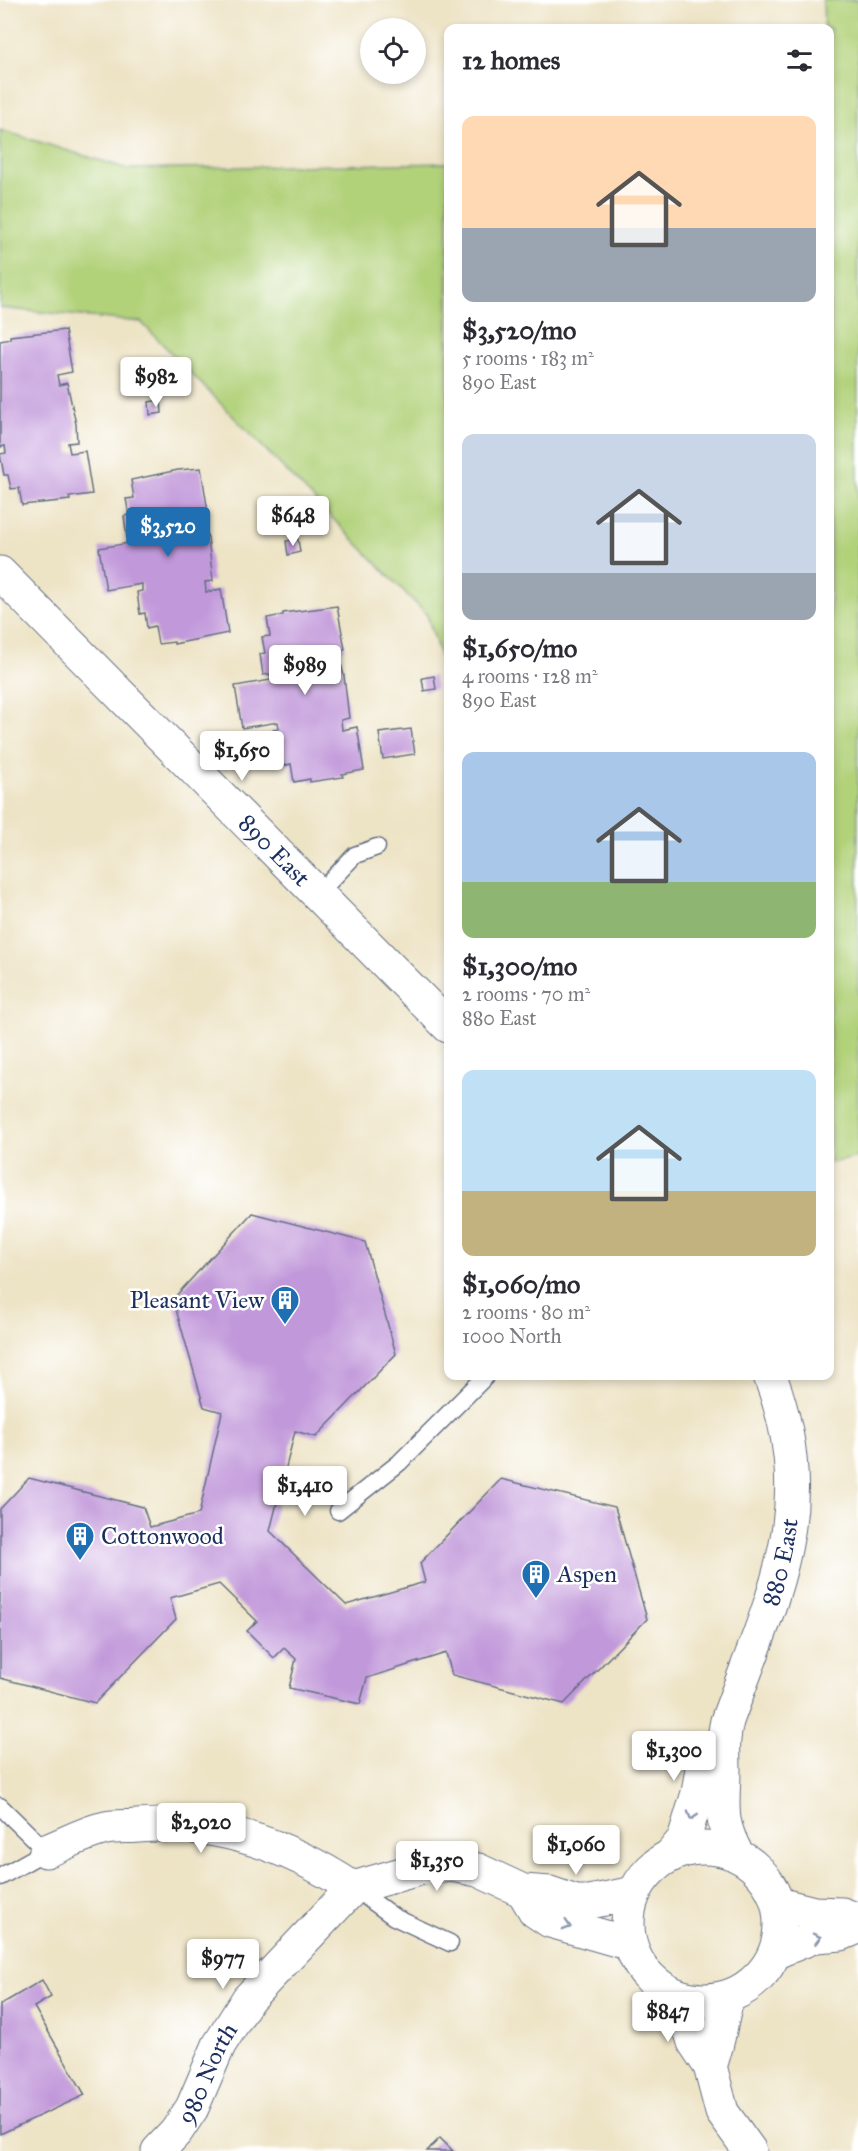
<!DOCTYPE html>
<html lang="en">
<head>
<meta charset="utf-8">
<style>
  body { margin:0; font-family:"IM FELL Great Primer",serif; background:#f2f2f3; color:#2b2b33; height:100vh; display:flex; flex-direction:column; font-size:22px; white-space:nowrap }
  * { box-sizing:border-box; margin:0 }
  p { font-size:20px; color:#7c7c81 }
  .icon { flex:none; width:33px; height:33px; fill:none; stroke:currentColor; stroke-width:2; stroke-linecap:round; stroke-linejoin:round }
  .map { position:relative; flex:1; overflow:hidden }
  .drawer { position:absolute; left:444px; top:24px; width:390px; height:1356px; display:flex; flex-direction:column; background:#fff; border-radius:12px; box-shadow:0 3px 9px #0003 }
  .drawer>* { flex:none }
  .tools { position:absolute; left:360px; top:18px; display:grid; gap:12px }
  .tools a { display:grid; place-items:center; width:66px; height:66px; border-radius:50%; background:#fff; box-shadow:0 3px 9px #0003; font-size:30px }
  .price { position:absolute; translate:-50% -51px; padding:0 14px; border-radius:6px; background:#fff; color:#222; font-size:20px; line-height:39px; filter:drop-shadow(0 2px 3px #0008) }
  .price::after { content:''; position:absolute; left:50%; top:36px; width:18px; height:14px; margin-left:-9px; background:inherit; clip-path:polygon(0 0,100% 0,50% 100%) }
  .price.on { background:#1f6fb2; color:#fff }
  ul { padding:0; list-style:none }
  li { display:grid; align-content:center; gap:12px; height:318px; padding:0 18px }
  li span { display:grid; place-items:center; height:186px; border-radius:12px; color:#555 }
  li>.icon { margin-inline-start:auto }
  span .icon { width:108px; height:108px; fill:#fffc; stroke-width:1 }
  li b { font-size:26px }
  h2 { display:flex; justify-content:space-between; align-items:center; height:72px; padding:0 18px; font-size:26px }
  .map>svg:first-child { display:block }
</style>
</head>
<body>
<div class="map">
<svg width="858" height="2151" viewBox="0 0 858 2151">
  <rect width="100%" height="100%" fill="#fff"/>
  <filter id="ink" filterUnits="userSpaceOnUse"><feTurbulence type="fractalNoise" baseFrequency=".0167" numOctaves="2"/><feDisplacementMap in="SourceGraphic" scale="12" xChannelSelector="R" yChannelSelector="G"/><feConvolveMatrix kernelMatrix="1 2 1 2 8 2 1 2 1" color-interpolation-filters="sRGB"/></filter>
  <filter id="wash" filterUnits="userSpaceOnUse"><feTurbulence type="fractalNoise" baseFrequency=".008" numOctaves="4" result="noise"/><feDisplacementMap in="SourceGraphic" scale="24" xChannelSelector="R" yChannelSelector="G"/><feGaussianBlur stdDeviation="1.35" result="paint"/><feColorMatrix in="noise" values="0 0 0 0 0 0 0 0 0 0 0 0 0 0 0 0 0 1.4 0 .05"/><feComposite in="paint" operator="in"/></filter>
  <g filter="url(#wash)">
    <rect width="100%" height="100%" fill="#ede3c5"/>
    <!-- green -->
    <g fill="#b2d27a" stroke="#66806c" stroke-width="1.5">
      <path d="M823,0h35v1157l-28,6v-1135h-6z"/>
      <path d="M0,130l128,39 320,-6v517l-21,-65 -286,-293 -141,-14z"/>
    </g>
    <g id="blocks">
      <!-- building -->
      <g fill="#c198da">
        <path d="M65,330l7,42 -15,3 2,10 8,-2 9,41 1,18 -9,1 2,10 15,-2 7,43 -23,3 1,3 -48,5 -3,-17 -8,1 -3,-14h-4l-4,-21 6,-1 -1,-7 -5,1v-106l10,-2v-3z"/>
        <path d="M161,400l1,13 -12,2 -1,-13z"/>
        <path d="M201,468l7,44 -15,2 2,10 8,-2 5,16 5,43 -8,1 1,10 15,-3 7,44 -54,11v-2l-16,2 -3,-18 -8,2 -2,-15 -5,1 -3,-22 5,-1v-7l-36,6 -7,-42 36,-6 -1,-5 -7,1 -3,-22 5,-1 -3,-16 8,-1 -3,-18 47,-10z"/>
        <path d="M298,539l2,13 -12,3 -2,-14z"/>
        <path d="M337,606l8,43 -16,3 2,10 9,-2 4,16 5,42 -8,2 1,10 15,-3 7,43 -22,4 1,3 -33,5v-3l-16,3 -3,-18 -8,2 -2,-15 -4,1 -4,-22 6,-1 -1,-7 -36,6 -7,-42 36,-6 -1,-6 -7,1 -3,-21 5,-1 -3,-16 8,-1 -3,-18 16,-3v-2z"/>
        <path d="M434,676l2,13 -12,2 -2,-13z"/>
        <path d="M411,729l4,25 -32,5 -4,-26z"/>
        <path d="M252,1213l113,29 31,112 -80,83 -21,-6 -25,100 76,74 79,-23 -5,-19 81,-84 114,28 32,112 -83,85 -112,-29 -6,-22 -79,25 -7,26 -71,-16 7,-29 -12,-11 -10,10 -27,-27 10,-10 -38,-37 -49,14 6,21 -81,84 -95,-25v-169l29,-31 114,29 7,20 49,-13 23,-102 -18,-5 -31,-108z"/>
        <path d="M42,1980l9,17 -17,10 51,88 -85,39v-129z"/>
        <path d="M440,2138l13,13h-26z"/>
      </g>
    </g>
  </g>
  <g filter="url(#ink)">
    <use href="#blocks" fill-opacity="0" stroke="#646e82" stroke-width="1.5"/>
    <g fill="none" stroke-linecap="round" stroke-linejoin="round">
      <!-- service casing -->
      <g stroke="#646e82" stroke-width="19">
        <g id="service">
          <path d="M318,894l37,-39 22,-8"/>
          <path d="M338,1511l61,-48 87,-87"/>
          <path d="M0,1806l46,45 -46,26"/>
          <path d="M354,1888l40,29 56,26"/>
        </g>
      </g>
      <!-- minor casing -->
      <g stroke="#646e82" stroke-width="35">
        <g id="minor">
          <path id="s1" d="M0,573l448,453"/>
          <circle cx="704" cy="1924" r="76"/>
          <path d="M46,1851c19,-7 40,-19 60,-23 10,-2 21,-1 32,-2 78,-6 150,19 215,62"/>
          <path d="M670,1856l14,-17 14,-46 4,-25 12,-15"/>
          <path id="s2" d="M738,1856c-19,-34 -15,-47 -14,-83 0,-23 -2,-29 3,-52 45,-125 94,-212 43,-345"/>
          <path d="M523,1891l12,20 15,10 80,23"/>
          <path d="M778,1904l36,9 28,1 16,6"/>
          <path d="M776,1952l40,-16 25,-2 17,-7"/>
          <path d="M680,1997l14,45 16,24 12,46 28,39"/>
          <path d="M710,2066c9,-23 11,-46 18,-69"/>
          <path id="s3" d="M158,2151l18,-19 16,-24 27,-63 29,-46 105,-111 69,-20 30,-3 26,5 45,21 27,2 26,9h14l44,-9"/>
        </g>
      </g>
      <!-- service -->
      <use href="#service" stroke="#fff" stroke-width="16"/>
      <!-- minor -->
      <use href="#minor" stroke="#fff" stroke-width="33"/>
    </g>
    <!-- one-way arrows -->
    <defs><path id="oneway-chevron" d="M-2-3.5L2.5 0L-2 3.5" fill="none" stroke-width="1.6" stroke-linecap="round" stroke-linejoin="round" transform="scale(1.5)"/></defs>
    <g stroke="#8d97ae">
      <use href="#oneway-chevron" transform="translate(692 1816) rotate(107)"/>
      <use href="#oneway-chevron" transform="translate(567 1926) rotate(17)"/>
      <use href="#oneway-chevron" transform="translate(817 1938) rotate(-14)"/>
    </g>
  </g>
  <!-- icons -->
  <defs>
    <g id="building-pin" transform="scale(1.5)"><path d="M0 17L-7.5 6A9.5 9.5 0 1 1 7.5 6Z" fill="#1f6fb2" stroke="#fff"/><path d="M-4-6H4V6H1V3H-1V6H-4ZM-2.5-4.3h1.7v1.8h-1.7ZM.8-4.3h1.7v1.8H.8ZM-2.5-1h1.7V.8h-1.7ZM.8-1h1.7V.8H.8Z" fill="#fff"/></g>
  </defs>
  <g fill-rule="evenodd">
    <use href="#building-pin" x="285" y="1300"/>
    <use href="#building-pin" x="80" y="1536"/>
    <use href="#building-pin" x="536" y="1574"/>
  </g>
  <g text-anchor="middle" stroke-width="5" stroke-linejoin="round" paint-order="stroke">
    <!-- street labels -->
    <g font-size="24" fill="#1b2f5e" stroke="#fff">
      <text dy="8" stroke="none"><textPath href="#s1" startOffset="390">890 East</textPath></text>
      <text dy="8" stroke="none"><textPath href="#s2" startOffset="306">880 East</textPath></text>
      <text dy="8" stroke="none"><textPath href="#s3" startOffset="93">980 North</textPath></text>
    </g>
    <!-- poi labels -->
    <g font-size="24" fill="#1b2f5e" stroke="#fff" text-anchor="start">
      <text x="264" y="1308" text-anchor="end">Pleasant View</text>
      <text x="101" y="1544">Cottonwood</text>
      <text x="557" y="1582">Aspen</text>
    </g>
  </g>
</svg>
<div class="tools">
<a><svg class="icon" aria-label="locate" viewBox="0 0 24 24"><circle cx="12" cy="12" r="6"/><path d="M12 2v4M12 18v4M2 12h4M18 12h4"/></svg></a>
</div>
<b class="price" style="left:156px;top:408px">$982</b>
<b class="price" style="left:293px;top:547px">$648</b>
<b class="price on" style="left:168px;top:558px">$3,520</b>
<b class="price" style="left:305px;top:696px">$989</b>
<b class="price" style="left:242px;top:782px">$1,650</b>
<b class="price" style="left:305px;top:1517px">$1,410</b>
<b class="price" style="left:674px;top:1782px">$1,300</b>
<b class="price" style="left:201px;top:1854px">$2,020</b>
<b class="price" style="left:576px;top:1876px">$1,060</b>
<b class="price" style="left:437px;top:1892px">$1,350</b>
<b class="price" style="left:223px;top:1990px">$977</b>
<b class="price" style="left:668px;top:2043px">$847</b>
<section class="drawer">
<h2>12 homes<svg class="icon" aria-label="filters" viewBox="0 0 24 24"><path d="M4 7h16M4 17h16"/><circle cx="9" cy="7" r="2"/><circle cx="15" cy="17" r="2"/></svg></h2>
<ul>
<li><span style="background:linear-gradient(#ffd9b3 60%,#9aa5b1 0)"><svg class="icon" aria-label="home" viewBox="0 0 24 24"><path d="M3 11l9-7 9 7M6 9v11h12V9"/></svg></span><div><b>$3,520/mo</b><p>5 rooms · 183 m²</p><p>890 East</p></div></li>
<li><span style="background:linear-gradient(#c9d6e8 75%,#9aa5b1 0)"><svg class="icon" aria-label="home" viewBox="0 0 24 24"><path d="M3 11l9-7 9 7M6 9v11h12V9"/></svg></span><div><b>$1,650/mo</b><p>4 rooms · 128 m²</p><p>890 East</p></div></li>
<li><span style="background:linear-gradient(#a9c7e8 70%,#8fb573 0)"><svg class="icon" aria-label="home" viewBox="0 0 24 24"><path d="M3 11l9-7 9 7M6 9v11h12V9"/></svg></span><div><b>$1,300/mo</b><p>2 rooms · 70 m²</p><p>880 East</p></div></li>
<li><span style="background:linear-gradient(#bfe0f5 65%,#c2b280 0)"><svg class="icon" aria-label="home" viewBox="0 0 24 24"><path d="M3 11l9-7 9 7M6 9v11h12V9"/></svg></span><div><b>$1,060/mo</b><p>2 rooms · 80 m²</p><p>1000 North</p></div></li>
</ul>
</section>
</div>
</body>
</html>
